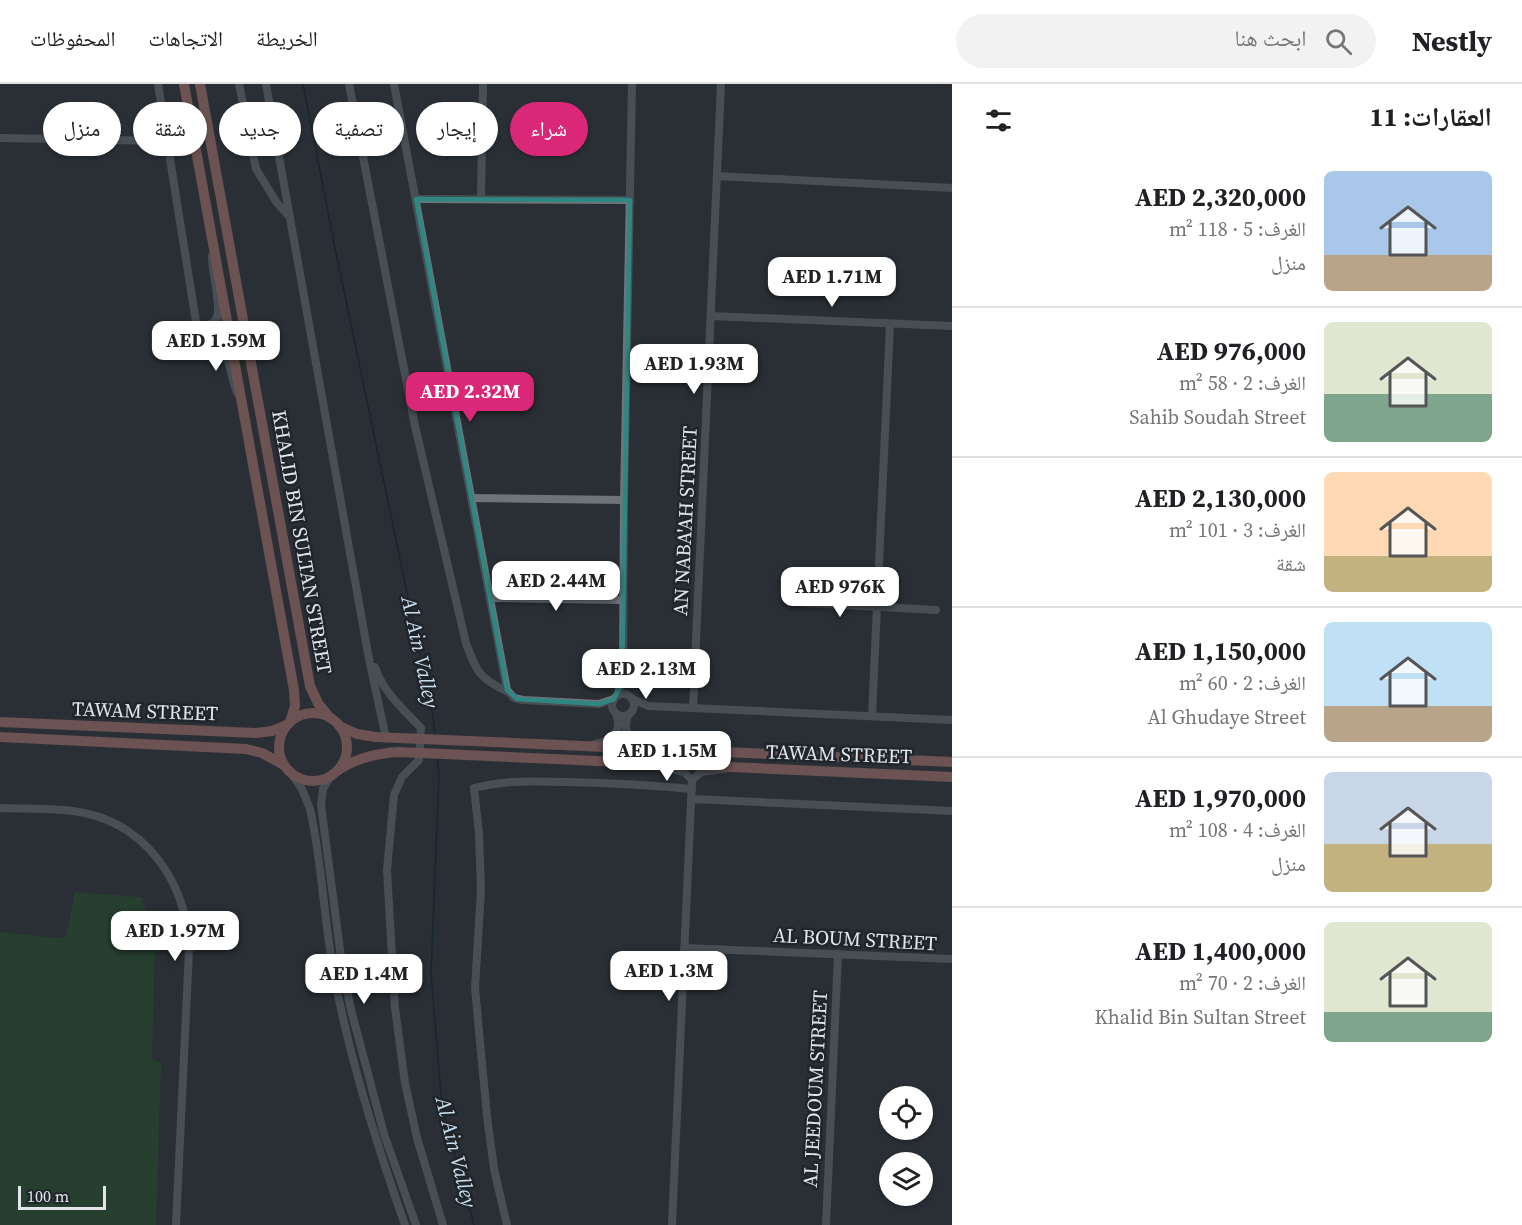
<!DOCTYPE html>
<html lang="ar">
<head>
<meta charset="utf-8">
<style>
  body { margin:0; font-family:"Source Serif 4","Noto Naskh Arabic",serif; background:#f2f2f2; color:#202124; direction:rtl; height:100vh; display:flex; flex-direction:column; font-size:22px; white-space:nowrap }
  * { box-sizing:border-box; margin:0 }
  p { font-size:20px; color:#757577 }
  .icon { flex:none; width:33px; height:33px; fill:none; stroke:currentColor; stroke-width:2; stroke-linecap:round; stroke-linejoin:round }
  .map { position:relative; flex:1; overflow:hidden; direction:ltr }
  .sheet { display:flex; flex-direction:column; background:#fff; width:570px }
  .sheet>* { flex:none }
  .top-card { position:absolute; left:18px; top:18px; width:570px; height:54px; direction:rtl; display:flex; gap:12px }
  .tools { position:absolute; left:879px; top:1002px; display:grid; gap:12px }
  .tools a { display:grid; place-items:center; width:54px; height:54px; border-radius:50%; background:#fff; box-shadow:0 2px 4px #0004; font-size:30px }
  .scale { position:absolute; left:18px; bottom:15px; width:88px; box-sizing:border-box; padding-left:6px; border:3px solid #e2e6ea; border-top:0; font-size:16px; line-height:21px; white-space:nowrap; color:#e2e6ea; -webkit-text-stroke:4px #1f252b; paint-order:stroke }
  .price { position:absolute; translate:-50% -51px; padding:0 14px; border-radius:12px; background:#fff; color:#222; font-size:20px; line-height:39px; filter:drop-shadow(0 2px 3px #0008) }
  .price::after { content:''; position:absolute; left:50%; top:36px; width:18px; height:14px; margin-left:-9px; background:inherit; clip-path:polygon(0 0,100% 0,50% 100%) }
  .price.current { background:#db2777; color:#fff }
  ul { padding:0; list-style:none }
  li { display:flex; align-items:center; gap:18px; height:150px; padding:0 30px }
  li+li { border-top:2px solid #e0e0e0 }
  li span { display:grid; place-items:center; flex:none; width:168px; height:120px; border-radius:9px; color:#555 }
  li>.icon { margin-inline-start:auto }
  span .icon { width:72px; height:72px; fill:#fffc; stroke-width:1 }
  li b { font-size:26px }
  h2 { display:flex; justify-content:space-between; align-items:center; height:72px; padding:0 30px; font-size:26px }
  .pill { padding:0 21px; border-radius:27px; background:#fff; box-shadow:0 2px 4px #0004; font-size:21px; line-height:54px }
  .pill.current { background:#db2777; color:#fff }
  header { display:flex; align-items:center; gap:36px; box-sizing:border-box; height:84px; padding:0 30px; background:#fff; border-bottom:2px solid #e0e0e0 }
  header strong { font-size:28px }
  nav { display:flex; gap:33px; margin-inline-start:auto; font-size:21px }
  .search { width:420px; height:54px; background:#f2f2f2; display:flex; align-items:center; gap:15px; box-sizing:border-box; padding:0 21px; border-radius:33px; color:#757577; font-size:22px }
  main { display:flex; flex:1; min-height:0 }
  .map>svg:first-child { display:block }
</style>
</head>
<body>
<header>
<strong>Nestly</strong>
<div class="search"><svg class="icon" aria-label="search" viewBox="0 0 24 24"><circle cx="10" cy="10" r="6"/><path d="M15 15l6 6"/></svg>ابحث هنا</div>
<nav><a>الخريطة</a><a>الاتجاهات</a><a>المحفوظات</a></nav>
</header>
<main>
<section class="sheet">
<h2>العقارات: 11<svg class="icon" aria-label="filters" viewBox="0 0 24 24"><path d="M4 7h16M4 17h16"/><circle cx="9" cy="7" r="2"/><circle cx="15" cy="17" r="2"/></svg></h2>
<ul>
<li><span style="background:linear-gradient(#a9c7e8 70%,#b9a48a 0)"><svg class="icon" aria-label="home" viewBox="0 0 24 24"><path d="M3 11l9-7 9 7M6 9v11h12V9"/></svg></span><div><b>AED 2,320,000</b><p>الغرف: 5 · 118 m²</p><p>منزل</p></div></li>
<li><span style="background:linear-gradient(#dfe7d0 60%,#7fa58c 0)"><svg class="icon" aria-label="home" viewBox="0 0 24 24"><path d="M3 11l9-7 9 7M6 9v11h12V9"/></svg></span><div><b>AED 976,000</b><p>الغرف: 2 · 58 m²</p><p>Sahib Soudah Street</p></div></li>
<li><span style="background:linear-gradient(#ffd9b3 70%,#c2b280 0)"><svg class="icon" aria-label="home" viewBox="0 0 24 24"><path d="M3 11l9-7 9 7M6 9v11h12V9"/></svg></span><div><b>AED 2,130,000</b><p>الغرف: 3 · 101 m²</p><p>شقة</p></div></li>
<li><span style="background:linear-gradient(#bfe0f5 70%,#b9a48a 0)"><svg class="icon" aria-label="home" viewBox="0 0 24 24"><path d="M3 11l9-7 9 7M6 9v11h12V9"/></svg></span><div><b>AED 1,150,000</b><p>الغرف: 2 · 60 m²</p><p>Al Ghudaye Street</p></div></li>
<li><span style="background:linear-gradient(#c9d6e8 60%,#c2b280 0)"><svg class="icon" aria-label="home" viewBox="0 0 24 24"><path d="M3 11l9-7 9 7M6 9v11h12V9"/></svg></span><div><b>AED 1,970,000</b><p>الغرف: 4 · 108 m²</p><p>منزل</p></div></li>
<li><span style="background:linear-gradient(#dfe7d0 75%,#7fa58c 0)"><svg class="icon" aria-label="home" viewBox="0 0 24 24"><path d="M3 11l9-7 9 7M6 9v11h12V9"/></svg></span><div><b>AED 1,400,000</b><p>الغرف: 2 · 70 m²</p><p>Khalid Bin Sultan Street</p></div></li>
</ul>
</section>
<div class="map">
<svg width="952" height="1141" viewBox="0 0 952 1141">
  <rect width="100%" height="100%" fill="#292f35"/>
  <!-- green -->
  <path fill="#225228" d="M75,808l66,5 14,40 -3,122 9,4 -5,162h-156v-293l58,6 8,-1z"/>
  <g fill="none" stroke-linecap="round" stroke-linejoin="round">
    <!-- stream -->
    <g stroke="#001d30" stroke-width="1.5">
      <path d="M303,0l32,164 98,469 2,19"/>
      <path d="M437,674l2,16 -8,200 11,132 32,119"/>
    </g>
    <!-- minor -->
    <g stroke="#6d757b" stroke-width="8">
      <path d="M158,0l39,244c6,0 14,0 19,3 12,6 13,48 22,63"/>
      <path d="M239,0l17,85 21,34 13,14"/>
      <path d="M266,0l103,575 17,79"/>
      <path d="M349,0l66,342 51,217c11,30 13,35 42,49"/>
      <path d="M394,0l113,606 7,8 9,2 76,4 15,-5"/>
      <path d="M0,54l168,3"/>
      <path d="M717,92l235,12"/>
      <path d="M481,114l2,-114"/>
      <path d="M416,115l214,1"/>
      <path d="M711,232l241,10"/>
      <path d="M204,244c5,-3 10,-5 12,-9 7,-11 -5,-48 -4,-63"/>
      <path d="M471,414l153,2"/>
      <path d="M490,514l133,2"/>
      <path d="M805,519l131,7"/>
      <path d="M375,583c8,25 28,42 46,61l-2,32 -17,17 -8,18 -7,75 8,138 10,75 12,55 26,87"/>
      <circle cx="623" cy="621" r="11"/>
      <path d="M617,612l6,-17 1,-179 8,-416"/>
      <path d="M632,615l17,7 303,14"/>
      <path d="M693,624l28,-624"/>
      <path d="M629,630c-10,20 5,28 22,32"/>
      <path d="M872,632l18,-392"/>
      <path d="M595,660c17,-3 28,-12 21,-30"/>
      <path d="M659,682l25,6 8,8"/>
      <path d="M290,688l12,17 8,20c13,58 14,118 26,176 16,82 41,161 69,240"/>
      <path d="M331,692l-8,13 -2,16 20,152 9,49 34,128 32,91"/>
      <path d="M692,715l260,12"/>
      <path d="M0,724c24,1 49,0 73,3 71,9 115,71 116,139l-13,275"/>
      <path d="M684,864l268,11"/>
      <path d="M507,1141l-13,-56 -7,-53 -12,-128 6,-99 -2,-56 -5,-45c31,-8 61,-7 93,-6 42,1 83,3 125,7"/>
      <path d="M672,1141l20,-445 9,-8 24,-3"/>
      <path d="M826,1141l12,-271"/>
    </g>
    <!-- major -->
    <g stroke="#bd7d77" stroke-width="10">
      <path d="M184,0l110,606 1,16 -5,16"/>
      <path d="M200,0l110,602 8,17 12,15"/>
      <circle cx="313" cy="663" r="34"/>
      <path d="M0,638l256,11 16,-2 15,-6"/>
      <path d="M339,642l18,8 19,3 576,25"/>
      <path d="M0,653l246,12 16,4 22,12"/>
      <path d="M338,686c19,-12 39,-17 61,-18l553,25"/>
    </g>
  </g>
  <!-- marked area -->
  <path d="M0 0H952V1141H0ZM416,115l214,1 -8,483 -8,16 -15,5 -82,-5 -10,-9z" fill="#292f35" fill-opacity=".55" fill-rule="evenodd"/>
  <path fill="none" stroke="#2f8781" stroke-width="4.5" stroke-linejoin="round" d="M416,115l214,1 -8,483 -8,16 -15,5 -82,-5 -10,-9z"/>
  <g text-anchor="middle" stroke-width="5" stroke-linejoin="round" paint-order="stroke">
    <!-- street labels -->
    <g font-size="20" fill="#e2e6ea" stroke="#1f252b">
      <text transform="translate(685 437) rotate(-87)" y="7">AN NABA'AH STREET</text>
      <text transform="translate(302 458) rotate(80)" y="7">KHALID BIN SULTAN STREET</text>
      <text transform="translate(145 627) rotate(2)" y="7">TAWAM STREET</text>
      <text transform="translate(839 670) rotate(2)" y="7">TAWAM STREET</text>
      <text transform="translate(855 855) rotate(3)" y="7">AL BOUM STREET</text>
      <text transform="translate(815 1005) rotate(-87)" y="7">AL JEEDOUM STREET</text>
    </g>
    <!-- water labels -->
    <g font-size="21" font-style="italic" fill="#c9deee" stroke="#1f252b">
      <text transform="translate(420 568) rotate(78)" y="7">Al Ain Valley</text>
      <text transform="translate(456 1068) rotate(76)" y="7">Al Ain Valley</text>
    </g>
  </g>
</svg>
<div class="tools">
<a><svg class="icon" aria-label="locate" viewBox="0 0 24 24"><circle cx="12" cy="12" r="6"/><path d="M12 2v4M12 18v4M2 12h4M18 12h4"/></svg></a>
<a><svg class="icon" aria-label="layers" viewBox="0 0 24 24"><path d="M12 4l9 5-9 5-9-5zM3 14l9 5 9-5"/></svg></a>
</div>
<div class="scale">100 m</div>
<b class="price" style="left:832px;top:224px">AED 1.71M</b>
<b class="price" style="left:216px;top:288px">AED 1.59M</b>
<b class="price" style="left:694px;top:311px">AED 1.93M</b>
<b class="price current" style="left:470px;top:339px">AED 2.32M</b>
<b class="price" style="left:556px;top:528px">AED 2.44M</b>
<b class="price" style="left:840px;top:534px">AED 976K</b>
<b class="price" style="left:646px;top:616px">AED 2.13M</b>
<b class="price" style="left:667px;top:698px">AED 1.15M</b>
<b class="price" style="left:175px;top:878px">AED 1.97M</b>
<b class="price" style="left:669px;top:918px">AED 1.3M</b>
<b class="price" style="left:364px;top:921px">AED 1.4M</b>
<div class="top-card">
<a class="pill current">شراء</a>
<a class="pill">إيجار</a>
<a class="pill">تصفية</a>
<a class="pill">جديد</a>
<a class="pill">شقة</a>
<a class="pill">منزل</a>
</div>
</div>
</main>
</body>
</html>
